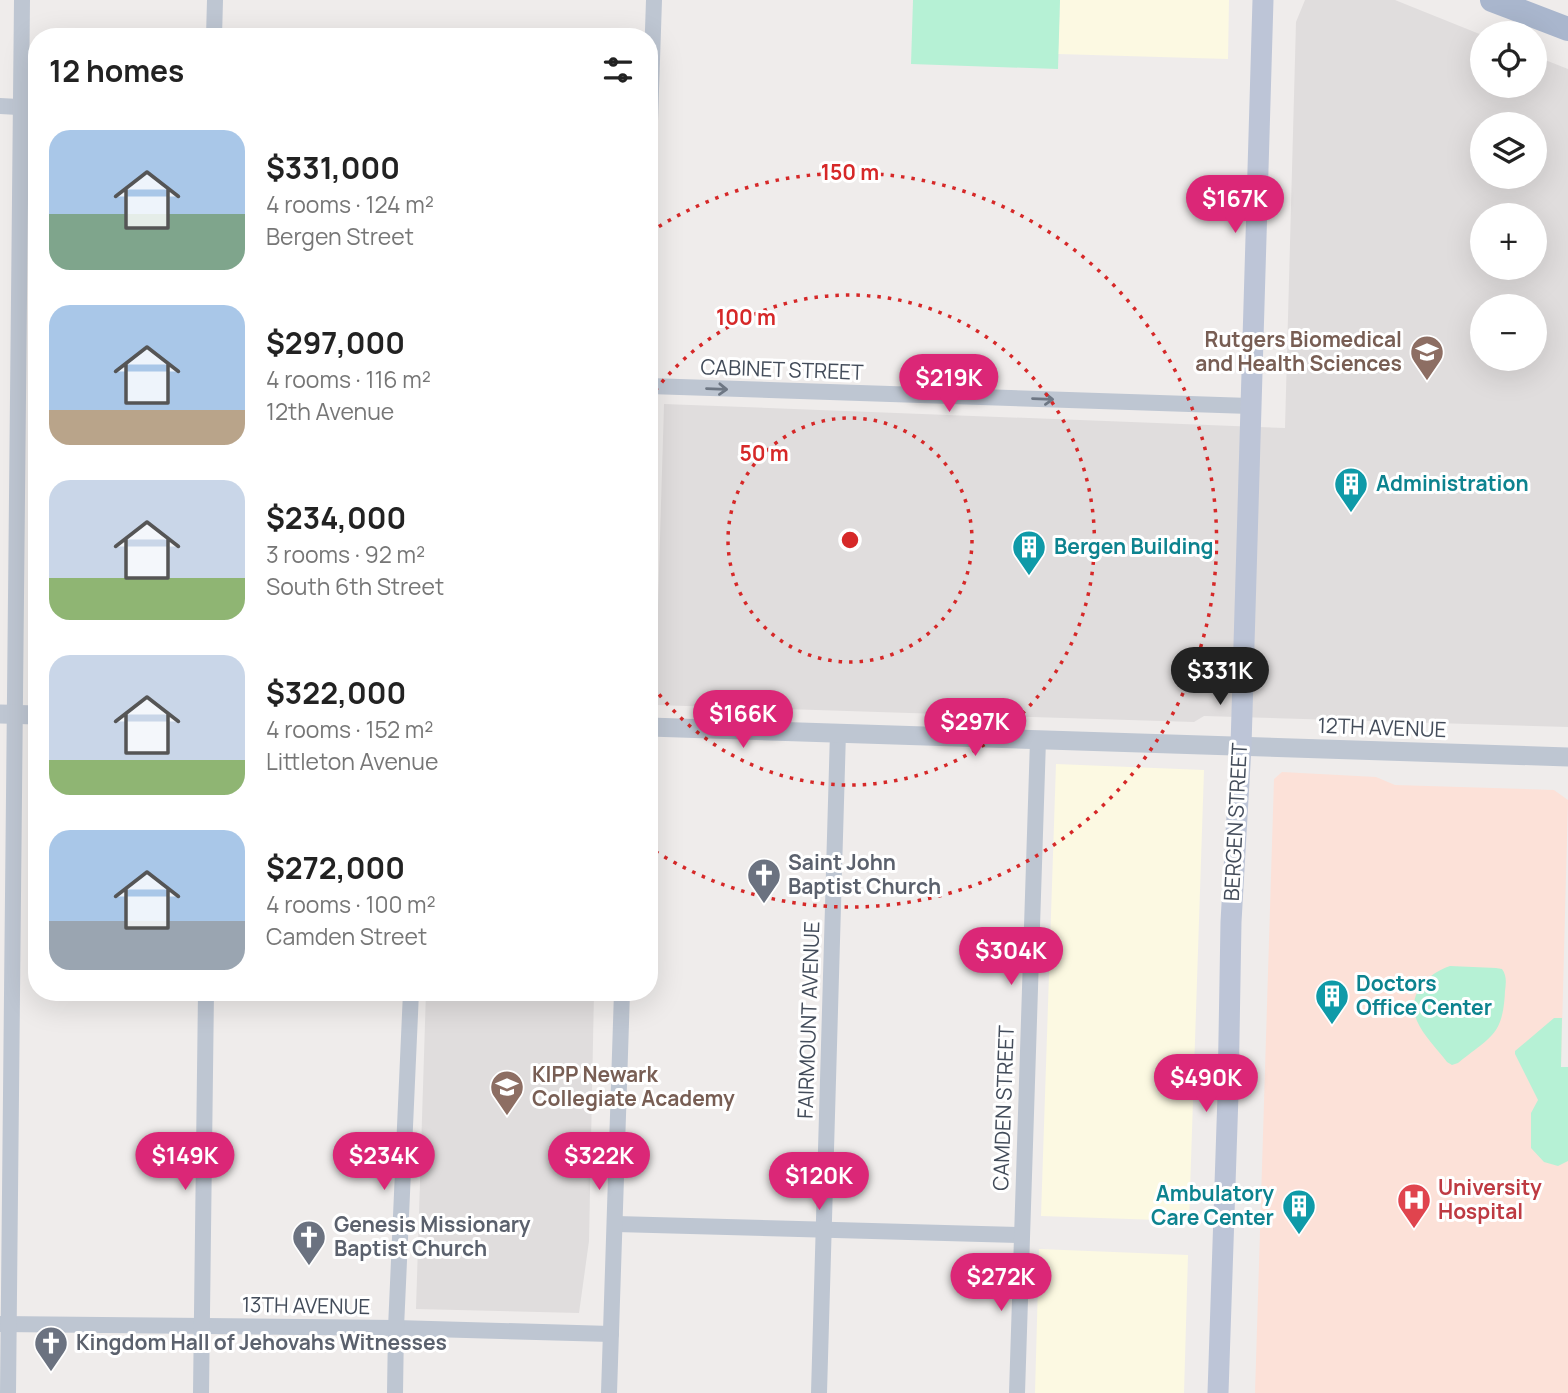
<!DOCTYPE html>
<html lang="en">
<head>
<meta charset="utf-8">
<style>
  body { margin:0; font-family:Manrope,sans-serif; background:#f2f2f2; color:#222; height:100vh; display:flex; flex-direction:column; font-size:26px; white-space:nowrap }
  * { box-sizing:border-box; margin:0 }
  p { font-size:23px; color:#767676 }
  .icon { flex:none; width:38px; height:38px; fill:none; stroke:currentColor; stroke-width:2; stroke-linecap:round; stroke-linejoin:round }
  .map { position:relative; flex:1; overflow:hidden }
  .sheet { position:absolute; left:28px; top:28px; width:630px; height:973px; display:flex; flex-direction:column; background:#fff; border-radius:28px; box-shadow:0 7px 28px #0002 }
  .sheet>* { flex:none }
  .fabs { position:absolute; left:1470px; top:21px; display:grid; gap:14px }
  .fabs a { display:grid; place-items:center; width:77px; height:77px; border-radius:50%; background:#fff; box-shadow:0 7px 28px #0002; font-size:35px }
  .price { position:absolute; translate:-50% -60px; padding:0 16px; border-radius:24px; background:#db2777; color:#fff; font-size:23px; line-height:46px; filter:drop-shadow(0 2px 4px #0008) }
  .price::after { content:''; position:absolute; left:50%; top:42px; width:21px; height:16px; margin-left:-10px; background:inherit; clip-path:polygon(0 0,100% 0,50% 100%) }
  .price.on { background:#222; color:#fff }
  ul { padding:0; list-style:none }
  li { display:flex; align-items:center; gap:21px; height:175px; padding:0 21px }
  li span { display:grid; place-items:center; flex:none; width:196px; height:140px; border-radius:21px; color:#555 }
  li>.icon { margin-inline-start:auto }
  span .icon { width:84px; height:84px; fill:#fffc; stroke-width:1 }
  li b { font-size:30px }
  h2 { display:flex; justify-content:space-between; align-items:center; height:84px; padding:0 21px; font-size:30px }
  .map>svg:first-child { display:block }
</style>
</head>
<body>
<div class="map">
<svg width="1568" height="1393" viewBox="0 0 1568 1393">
  <rect width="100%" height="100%" fill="#efeceb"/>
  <!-- commercial -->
  <g fill="#fcf9e2">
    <path d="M1060,0h169l-1,59 -170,-5z"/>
    <path d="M1056,764l148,6 -15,451 -148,-5z"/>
    <path d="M1039,1249l149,6 -4,138h-149z"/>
  </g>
  <!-- education -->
  <g fill="#e0dddd" fill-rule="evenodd">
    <path d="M1305,0h90l87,35v51h53v-30l33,13v658l-364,-11 -10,6 -539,-17 9,-301 621,24 11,-406zM1482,124h53v53h-53zM1482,215h53v53h-53zM1482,306h53v53h-53z"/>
    <path d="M426,992h168l-5,249 -10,72 -163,-4z"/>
  </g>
  <!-- medical -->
  <path fill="#fce1d8" d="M1282,772l94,5 19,8 159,5 14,10 -7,267h7v326h-313l19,-614z"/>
  <!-- green -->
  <g fill="#b6f1d5">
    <path d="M913,0h147l-2,69 -147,-5z"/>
    <path d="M1450,966l46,2 6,1c5,7 4,14 3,22 -2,45 -14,45 -47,72l-6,2 -5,-3c-9,-12 -24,-27 -30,-41 -11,-27 10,-47 33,-55z"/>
    <path d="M1554,1018h8l-1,49h7v94l-10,5 -14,-4 -13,-14v-35l7,-13 -23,-46v-3z"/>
  </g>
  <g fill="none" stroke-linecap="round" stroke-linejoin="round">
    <!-- minor -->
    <g stroke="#bec6d2" stroke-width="16">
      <path d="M214,37l1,-37"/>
      <path d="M0,106l37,2"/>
      <path d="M649,151l5,-151"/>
      <path d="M649,386l601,20"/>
      <path d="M616,1224l405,11"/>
      <path d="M0,1324l396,4 215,6"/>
      <path d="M8,1393l14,-1393"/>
      <path d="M201,1393l5,-401"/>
      <path d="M395,1393l1,-65 15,-336"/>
      <path d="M609,1393l13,-401"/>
      <path d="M819,1393l19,-661"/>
      <path d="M1017,1393l21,-653"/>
    </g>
    <!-- tertiary -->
    <g stroke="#bec6d2" stroke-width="19">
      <path d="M0,714l37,1"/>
      <path d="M649,727l919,30"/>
    </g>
    <!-- secondary -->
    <path stroke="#bdc5d7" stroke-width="21" d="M1218,1393l10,-298 3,-173 10,-176 22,-746"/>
    <!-- primary -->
    <path stroke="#a9b6cd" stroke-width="24" d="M1492,0l76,29"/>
  </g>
  <!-- one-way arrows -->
  <defs><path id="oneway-shaft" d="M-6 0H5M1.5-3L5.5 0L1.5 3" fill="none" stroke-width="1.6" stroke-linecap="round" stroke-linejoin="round" transform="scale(1.75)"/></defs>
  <g stroke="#6e7784">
    <use href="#oneway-shaft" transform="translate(717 389) rotate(2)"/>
    <use href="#oneway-shaft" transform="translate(1043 399) rotate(2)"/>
  </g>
  <!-- distance rings -->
  <g fill="none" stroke="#d62828" stroke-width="3.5" stroke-dasharray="3.5 7">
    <circle cx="850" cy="540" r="122"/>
    <path d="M649 399A245 245 0 1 1 649 681"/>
    <path d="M650 232A367 367 0 1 1 650 848"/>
  </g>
  <!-- icons -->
  <defs>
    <g id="university-pin" transform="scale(1.75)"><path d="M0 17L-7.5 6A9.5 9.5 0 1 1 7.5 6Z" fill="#8d6e63" stroke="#fff"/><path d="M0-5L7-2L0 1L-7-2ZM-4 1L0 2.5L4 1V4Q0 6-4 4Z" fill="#fff"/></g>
    <g id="building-pin" transform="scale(1.75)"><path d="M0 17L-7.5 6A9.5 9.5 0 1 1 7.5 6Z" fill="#0f9aa8" stroke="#fff"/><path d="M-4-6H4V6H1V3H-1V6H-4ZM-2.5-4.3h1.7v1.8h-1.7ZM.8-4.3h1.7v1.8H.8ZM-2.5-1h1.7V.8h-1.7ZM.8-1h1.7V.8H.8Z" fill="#fff"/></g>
    <g id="church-pin" transform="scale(1.75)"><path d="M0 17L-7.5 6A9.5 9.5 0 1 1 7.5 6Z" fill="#6b7280" stroke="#fff"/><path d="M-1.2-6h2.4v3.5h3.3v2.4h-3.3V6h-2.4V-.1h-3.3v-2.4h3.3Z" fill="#fff"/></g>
    <g id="school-pin" transform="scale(1.75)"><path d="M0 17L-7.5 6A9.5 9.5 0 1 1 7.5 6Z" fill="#8d6e63" stroke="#fff"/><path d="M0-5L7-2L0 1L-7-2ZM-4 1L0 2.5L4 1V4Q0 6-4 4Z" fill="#fff"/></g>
    <g id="hospital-pin" transform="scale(1.75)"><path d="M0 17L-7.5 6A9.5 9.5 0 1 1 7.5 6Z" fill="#e0444e" stroke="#fff"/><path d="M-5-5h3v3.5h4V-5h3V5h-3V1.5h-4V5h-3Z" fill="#fff"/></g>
  </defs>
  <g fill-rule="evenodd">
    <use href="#university-pin" x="1427" y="352"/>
    <use href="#building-pin" x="1351" y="484"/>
    <use href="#building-pin" x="1029" y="547"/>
    <use href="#church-pin" x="764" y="875"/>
    <use href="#building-pin" x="1332" y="996"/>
    <use href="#school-pin" x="507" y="1087"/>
    <use href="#hospital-pin" x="1414" y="1200"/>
    <use href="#building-pin" x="1299" y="1206"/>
    <use href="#church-pin" x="309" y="1237"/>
    <use href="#church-pin" x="51" y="1343"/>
  </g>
  <g text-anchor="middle" stroke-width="6" stroke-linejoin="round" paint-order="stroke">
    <!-- education labels -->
    <g font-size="21" font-weight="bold" fill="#785e54" stroke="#fff" text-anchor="end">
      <text x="1402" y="347">Rutgers Biomedical<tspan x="1402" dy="24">and Health Sciences</tspan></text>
      <text x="532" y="1082" text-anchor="start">KIPP Newark<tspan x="532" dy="24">Collegiate Academy</tspan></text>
    </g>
    <!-- street labels -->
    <g font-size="21" fill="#434c5a" stroke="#fff">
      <text transform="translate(782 370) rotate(2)" y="7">CABINET STREET</text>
      <text transform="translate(1382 728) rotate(2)" y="7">12TH AVENUE</text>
      <text transform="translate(1236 822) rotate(-87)" y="7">BERGEN STREET</text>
      <text transform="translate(809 1020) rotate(-88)" y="7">FAIRMOUNT AVENUE</text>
      <text transform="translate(1004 1108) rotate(-88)" y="7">CAMDEN STREET</text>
      <text transform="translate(306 1306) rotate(1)" y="7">13TH AVENUE</text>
    </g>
    <!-- culture labels -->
    <g font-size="21" font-weight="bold" fill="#0d838f" stroke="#fff" text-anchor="start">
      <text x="1376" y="491">Administration</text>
      <text x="1054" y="554">Bergen Building</text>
      <text x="1356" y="991">Doctors<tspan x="1356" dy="24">Office Center</tspan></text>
      <text x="1274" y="1201" text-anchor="end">Ambulatory<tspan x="1274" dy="24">Care Center</tspan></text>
    </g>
    <!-- worship labels -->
    <g font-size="21" font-weight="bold" fill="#5b616d" stroke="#fff" text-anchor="start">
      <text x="788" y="870">Saint John<tspan x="788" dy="24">Baptist Church</tspan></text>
      <text x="334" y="1232">Genesis Missionary<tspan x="334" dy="24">Baptist Church</tspan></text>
      <text x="76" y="1350">Kingdom Hall of Jehovahs Witnesses</text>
    </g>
    <!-- health labels -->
    <g font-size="21" font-weight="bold" fill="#be3a42" stroke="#fff" text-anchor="start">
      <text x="1438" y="1195">University<tspan x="1438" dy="24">Hospital</tspan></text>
    </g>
  </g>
  <circle cx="850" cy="540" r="10" fill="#d62828" stroke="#fff" stroke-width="3.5"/>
  <g font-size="21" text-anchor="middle" font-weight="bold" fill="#d62828" stroke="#fff" stroke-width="6" stroke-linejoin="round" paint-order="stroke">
    <text x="850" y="180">150 m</text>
    <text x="746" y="325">100 m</text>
    <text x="764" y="461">50 m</text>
  </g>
</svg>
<div class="fabs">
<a><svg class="icon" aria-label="locate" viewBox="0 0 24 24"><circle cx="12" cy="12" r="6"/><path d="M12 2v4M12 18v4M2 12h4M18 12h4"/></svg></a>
<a><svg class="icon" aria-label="layers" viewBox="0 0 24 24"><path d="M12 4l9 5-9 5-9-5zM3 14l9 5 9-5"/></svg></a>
<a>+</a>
<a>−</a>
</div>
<b class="price" style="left:1235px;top:235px">$167K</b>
<b class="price" style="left:949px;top:414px">$219K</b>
<b class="price on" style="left:1220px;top:707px">$331K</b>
<b class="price" style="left:743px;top:750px">$166K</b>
<b class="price" style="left:975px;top:758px">$297K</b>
<b class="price" style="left:1011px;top:987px">$304K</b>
<b class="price" style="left:1206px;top:1114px">$490K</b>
<b class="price" style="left:185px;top:1192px">$149K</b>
<b class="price" style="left:384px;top:1192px">$234K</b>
<b class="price" style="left:599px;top:1192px">$322K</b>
<b class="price" style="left:819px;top:1212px">$120K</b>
<b class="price" style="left:1001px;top:1313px">$272K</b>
<section class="sheet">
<h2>12 homes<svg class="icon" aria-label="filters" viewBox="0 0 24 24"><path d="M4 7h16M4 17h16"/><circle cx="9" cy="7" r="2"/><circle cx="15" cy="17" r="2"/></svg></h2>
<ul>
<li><span style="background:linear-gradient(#a9c7e8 60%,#7fa58c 0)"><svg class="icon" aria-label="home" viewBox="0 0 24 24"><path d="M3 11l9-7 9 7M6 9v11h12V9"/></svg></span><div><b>$331,000</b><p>4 rooms · 124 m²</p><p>Bergen Street</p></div></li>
<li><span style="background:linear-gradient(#a9c7e8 75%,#b9a48a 0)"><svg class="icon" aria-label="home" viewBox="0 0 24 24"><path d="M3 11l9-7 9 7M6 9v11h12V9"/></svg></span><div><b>$297,000</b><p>4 rooms · 116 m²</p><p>12th Avenue</p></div></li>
<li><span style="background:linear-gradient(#c9d6e8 70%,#8fb573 0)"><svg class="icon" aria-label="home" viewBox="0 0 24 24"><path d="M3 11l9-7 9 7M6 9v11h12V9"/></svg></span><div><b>$234,000</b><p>3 rooms · 92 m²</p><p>South 6th Street</p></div></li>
<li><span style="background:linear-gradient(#c9d6e8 75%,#8fb573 0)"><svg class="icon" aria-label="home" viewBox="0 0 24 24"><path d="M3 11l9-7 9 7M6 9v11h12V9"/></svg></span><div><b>$322,000</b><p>4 rooms · 152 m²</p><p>Littleton Avenue</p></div></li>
<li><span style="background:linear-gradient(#a9c7e8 65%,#9aa5b1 0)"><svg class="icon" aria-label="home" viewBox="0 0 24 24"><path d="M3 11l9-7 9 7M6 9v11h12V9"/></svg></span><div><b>$272,000</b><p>4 rooms · 100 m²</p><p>Camden Street</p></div></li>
</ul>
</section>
</div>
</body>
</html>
